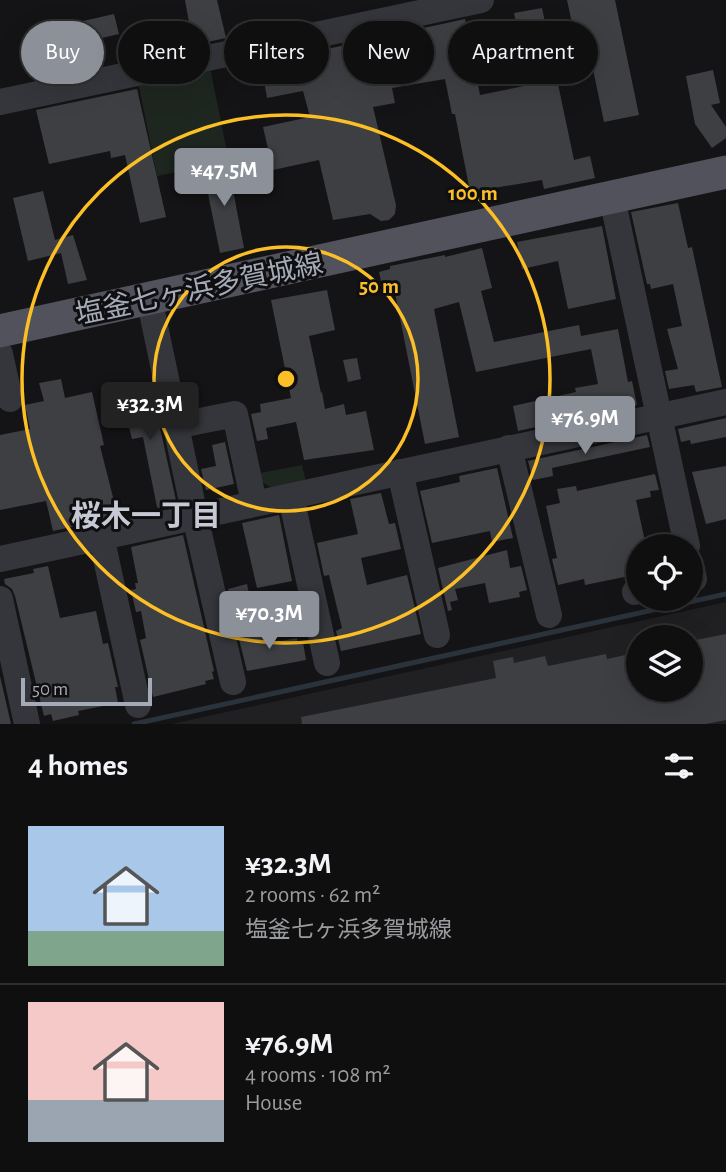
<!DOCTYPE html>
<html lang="en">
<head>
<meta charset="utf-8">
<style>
  body { margin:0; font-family:"Alegreya Sans","Noto Sans JP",sans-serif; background:#181819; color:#f1f3f6; height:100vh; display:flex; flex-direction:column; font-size:26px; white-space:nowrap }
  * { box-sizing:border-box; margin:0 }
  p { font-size:23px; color:#9b9c9f }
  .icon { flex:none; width:38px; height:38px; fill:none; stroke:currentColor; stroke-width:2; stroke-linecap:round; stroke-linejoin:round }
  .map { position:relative; height:724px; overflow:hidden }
  .panel { display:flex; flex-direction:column; background:#0f0f10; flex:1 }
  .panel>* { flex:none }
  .banner { position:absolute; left:21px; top:21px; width:684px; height:63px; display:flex; gap:14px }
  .tools { position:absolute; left:626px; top:534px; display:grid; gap:14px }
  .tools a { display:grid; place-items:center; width:77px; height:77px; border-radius:50%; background:#0f0f10; box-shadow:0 7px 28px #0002,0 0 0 2px #2f2f30; font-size:35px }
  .scale { position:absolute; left:21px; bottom:18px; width:131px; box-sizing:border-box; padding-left:7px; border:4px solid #a5aab7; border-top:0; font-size:19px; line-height:24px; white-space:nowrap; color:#a5aab7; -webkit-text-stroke:5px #0f0f11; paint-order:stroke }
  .price { position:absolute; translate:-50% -60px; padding:0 16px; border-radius:7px; background:#8c9099; color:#fff; font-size:23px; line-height:46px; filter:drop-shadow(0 2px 4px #0008) }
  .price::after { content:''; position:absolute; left:50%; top:42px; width:21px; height:16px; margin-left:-10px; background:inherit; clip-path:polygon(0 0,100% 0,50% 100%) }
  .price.current { background:#222; color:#fff }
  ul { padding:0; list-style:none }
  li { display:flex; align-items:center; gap:21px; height:175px; padding:0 28px }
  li+li { border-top:2px solid #2f2f30 }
  li span { display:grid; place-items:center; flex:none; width:196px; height:140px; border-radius:0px; color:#555 }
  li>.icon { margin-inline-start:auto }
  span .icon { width:84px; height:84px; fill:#fffc; stroke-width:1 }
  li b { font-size:30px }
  h2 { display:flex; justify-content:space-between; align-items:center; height:84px; padding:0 28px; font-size:30px }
  .pill { padding:0 24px; border-radius:32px; background:#0f0f10; box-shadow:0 7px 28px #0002,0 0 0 2px #2f2f30; font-size:24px; line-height:63px }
  .pill.current { background:#8c9099; color:#fff }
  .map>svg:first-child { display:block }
</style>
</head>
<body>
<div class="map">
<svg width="726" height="724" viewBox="0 0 726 724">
  <rect width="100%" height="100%" fill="#141416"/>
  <!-- built -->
  <path fill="#202023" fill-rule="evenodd" d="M726,602v122h-554zM639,637h52v53h-52z"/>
  <!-- green -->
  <g fill="#1e2620">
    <path d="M210,67l19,95 -72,14 -19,-95z"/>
    <path d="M302,465l4,17 -34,6 -10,-6 -2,-9z"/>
  </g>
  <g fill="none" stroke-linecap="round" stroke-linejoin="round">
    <!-- stream -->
    <path stroke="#2a323b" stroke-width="5" d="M134,724l592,-130"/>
  </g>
  <!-- building -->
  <g fill="#3e3f43">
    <path d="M185,0h32l9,38 -33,7z"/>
    <path d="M567,0h48l24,115 -35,7 -20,-96 -11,2z"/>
    <path d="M542,8l32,152 16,-4 5,22 -51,11 -2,-9 -72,12 -15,-78h-3l-7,-35 -53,9 3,15 -22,4 23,98 -1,9 -6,6 -8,1 -11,-7 -37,6 -14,-60 -46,10 -10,-43 47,-10 -7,-26 -36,7 -5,-28 35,-6 -2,-8 170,-37 15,76 49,-10 -15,-72z"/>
    <path d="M114,14l5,20 -30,7 -6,-20z"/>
    <path d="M713,70l7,33 -9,2 15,22v11l-14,10 -17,-24 -9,-48z"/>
    <path d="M137,89l29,128 -26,6 -15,-68 -14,3 -1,-7 -61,13 -13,-54z"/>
    <path d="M228,164l16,84 -24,5 -17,-84z"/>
    <path d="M43,191l12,49 18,-5 14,45 -19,4 -7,-31 -33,8 -15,-63z"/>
    <path d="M678,203l10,45 4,-1 30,140 -26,5 -2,-7 -25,4 -4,-18 13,-2 -11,-40 15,-3 -9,-42 -22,5 -1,-5h-3l-16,-72z"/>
    <path d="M602,226l14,73 -48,10 -10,-48 -36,8 -5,-27z"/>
    <path d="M482,248l10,40 -11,3 13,51 85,-17 2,11 37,-7 10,53 4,-1 5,24 -119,26 -5,-25 63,-14 -1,-4 23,-4 -7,-35 -115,23 -17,-70 -25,7 25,128 -34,7 -30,-151 -11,2 -5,-23 11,-3v-3l55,-11v2z"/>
    <path d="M327,290l8,40 -26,6 12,57 1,-1 3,17 19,-5 2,11 20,-4 8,39 -70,10 -8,-38 -30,6 2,11 -11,2 -6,-27 10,-2 -1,-8 31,-6 -20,-98z"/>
    <path d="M357,358l4,21 -13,3 -5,-22z"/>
    <path d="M61,379l4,19 27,-6 12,53 -4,1 18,71 -65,14 -7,-30 -46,9v-75l30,-6 -5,-24 19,-4 -5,-18z"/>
    <path d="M151,387l26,118 -18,3 -2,-1 -14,-70 -11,2 -12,-46z"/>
    <path d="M726,418v19l-35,7 -1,-4 -9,2 -3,-13z"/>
    <path d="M647,435l3,12 -98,21 1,8 -20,4 -5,-19z"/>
    <path d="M225,442l9,42 -28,6 -5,-21 15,-3 -4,-21z"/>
    <path d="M726,466v53l-20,5 -14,-52z"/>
    <path d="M497,468l16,70 -21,4 -2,-11 -58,12 -12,-52 40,-9 -1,-6z"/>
    <path d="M655,474l4,16 -9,1 1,6 -15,3 10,46h-7v28l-54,11 -1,-6 -26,6 -6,-26 5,-1 -11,-52 14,-3 -3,-14 19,-3 1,5z"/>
    <path d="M381,493l8,31 6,-1 6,26 -40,9 6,27 40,-10 14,59 -80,17 -5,-20 6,-3 -13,-53 -5,1 -7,-33 41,-9 -8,-35z"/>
    <path d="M279,515l13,66 -35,7 -15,-65z"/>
    <path d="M183,535l31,136 -2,1 2,7 -9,2 1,3 -53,13 -13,-57 6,-2 -5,-27 -5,1 -5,-22 5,-1 -1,-6h3l-7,-36z"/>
    <path d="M507,550l3,18 11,-2 6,24 -8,2 1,5 -31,6 -4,-20 -30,6 3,11 -8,2 2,8 -4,1 -10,-43z"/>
    <path d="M48,566l12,52 36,-7 7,33 5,-1 10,44h-3l3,16 -40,8 1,4 -26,6 -2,-7 -7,2 -29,-120 -3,-7 -7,-5 -1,-5 30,-6 -1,-4z"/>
    <path d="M247,584l3,14 -19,5 -3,-14z"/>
    <path d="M262,630l3,14 32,-6 1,5 5,-1 3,18 -59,11 -9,-36z"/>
    <path d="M726,634v86l-20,4h-404l-1,-7 195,-39 -3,-17 20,-4 1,6 31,-7 3,10 58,-12 1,5 32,-7v38h52v-49z"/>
    <path d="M0,676l11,48h-11z"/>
  </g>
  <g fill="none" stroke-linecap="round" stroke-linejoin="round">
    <!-- minor -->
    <g stroke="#35363b" stroke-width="26">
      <path d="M0,102l481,-102"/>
      <path d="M612,198l75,348"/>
      <path d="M149,298l46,218 38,166"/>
      <path d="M0,354l10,45"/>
      <path d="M175,426l60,-12 19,89"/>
      <path d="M509,448l40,167"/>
      <path d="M400,472l37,163"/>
      <path d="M291,497l36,166"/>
      <path d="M101,536l37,169"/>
      <path d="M0,559l726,-157"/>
      <path d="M691,565l3,14 -3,1"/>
      <path d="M635,592l4,-1"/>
      <path d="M0,599l27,125"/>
    </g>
    <!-- major -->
    <path stroke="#51525b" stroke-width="33" d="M0,331l726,-159"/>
  </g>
  <!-- distance rings -->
  <g fill="none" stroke="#fdbf26" stroke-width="3.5">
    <circle cx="286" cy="379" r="132"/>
    <circle cx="286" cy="379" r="264"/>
  </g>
  <g text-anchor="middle" stroke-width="6" stroke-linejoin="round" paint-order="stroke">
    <!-- street labels -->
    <g font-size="28" fill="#a5aab7" stroke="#0f0f11">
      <text transform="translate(199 288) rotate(-12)" y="10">塩釜七ヶ浜多賀城線</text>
    </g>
    <!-- neighbourhood labels -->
    <g font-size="30" font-weight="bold" fill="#c6c9d3" stroke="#0f0f11">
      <text x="146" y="526">桜木一丁目</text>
    </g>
  </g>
  <circle cx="286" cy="379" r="10" fill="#fdbf26" stroke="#0f0f11" stroke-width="3.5"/>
  <g font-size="21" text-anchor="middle" font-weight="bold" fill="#fdbf26" stroke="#0f0f11" stroke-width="6" stroke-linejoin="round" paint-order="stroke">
    <text x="473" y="200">100 m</text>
    <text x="379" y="293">50 m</text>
  </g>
</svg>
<div class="tools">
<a><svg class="icon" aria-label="locate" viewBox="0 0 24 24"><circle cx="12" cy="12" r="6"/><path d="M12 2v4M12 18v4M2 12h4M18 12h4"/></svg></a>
<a><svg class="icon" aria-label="layers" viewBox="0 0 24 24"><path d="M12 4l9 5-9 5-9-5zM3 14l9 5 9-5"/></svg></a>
</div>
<div class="scale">50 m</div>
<b class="price" style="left:224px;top:208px">¥47.5M</b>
<b class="price current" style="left:150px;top:442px">¥32.3M</b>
<b class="price" style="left:585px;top:456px">¥76.9M</b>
<b class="price" style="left:269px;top:651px">¥70.3M</b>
<div class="banner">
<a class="pill current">Buy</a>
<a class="pill">Rent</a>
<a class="pill">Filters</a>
<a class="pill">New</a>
<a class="pill">Apartment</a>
</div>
</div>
<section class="panel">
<h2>4 homes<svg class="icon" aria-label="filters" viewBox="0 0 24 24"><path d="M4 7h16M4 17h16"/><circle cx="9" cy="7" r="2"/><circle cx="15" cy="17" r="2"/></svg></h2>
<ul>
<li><span style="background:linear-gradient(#a9c7e8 75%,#7fa58c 0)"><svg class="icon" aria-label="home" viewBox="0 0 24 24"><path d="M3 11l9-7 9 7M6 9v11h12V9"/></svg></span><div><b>¥32.3M</b><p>2 rooms · 62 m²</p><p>塩釜七ヶ浜多賀城線</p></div></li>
<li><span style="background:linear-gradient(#f6c9c9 70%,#9aa5b1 0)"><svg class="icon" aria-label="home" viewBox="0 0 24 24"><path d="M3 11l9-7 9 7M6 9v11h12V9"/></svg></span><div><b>¥76.9M</b><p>4 rooms · 108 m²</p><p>House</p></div></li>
</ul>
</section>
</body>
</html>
